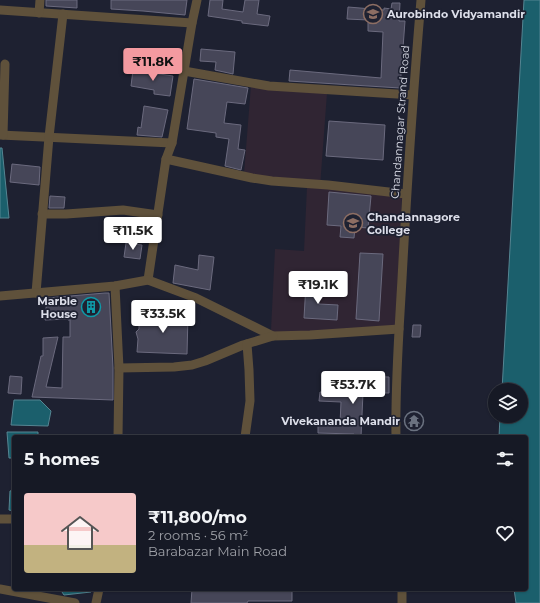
<!DOCTYPE html>
<html lang="en">
<head>
<meta charset="utf-8">
<style>
  body { margin:0; font-family:Montserrat,sans-serif; background:#1f222d; color:#f1f3f6; height:100vh; display:flex; flex-direction:column; font-size:15px; white-space:nowrap }
  * { box-sizing:border-box; margin:0 }
  p { font-size:13px; color:#9ea0a7 }
  .icon { flex:none; width:22px; height:22px; fill:none; stroke:currentColor; stroke-width:2; stroke-linecap:round; stroke-linejoin:round }
  .map { position:relative; flex:1; overflow:hidden }
  .sheet { position:absolute; left:12px; top:435px; width:516px; height:156px; display:flex; flex-direction:column; background:#161925; border-radius:4px; box-shadow:0 1px 3px #0004,0 0 0 1px #353842 }
  .sheet>* { flex:none }
  .tools { position:absolute; left:488px; top:383px; display:grid; gap:8px }
  .tools a { display:grid; place-items:center; width:40px; height:40px; border-radius:50%; background:#161925; box-shadow:0 1px 3px #0004,0 0 0 1px #353842; font-size:20px }
  .price { position:absolute; translate:-50% -34px; padding:0 9px; border-radius:4px; background:#fff; color:#222; font-size:13px; line-height:26px; filter:drop-shadow(0 1px 2px #0008) }
  .price::after { content:''; position:absolute; left:50%; top:24px; width:12px; height:9px; margin-left:-6px; background:inherit; clip-path:polygon(0 0,100% 0,50% 100%) }
  .price.on { background:#f49aa0; color:#111 }
  ul { padding:0; list-style:none }
  li { display:flex; align-items:center; gap:12px; height:100px; padding:0 12px }
  li span { display:grid; place-items:center; flex:none; width:112px; height:80px; border-radius:4px; color:#555 }
  li>.icon { margin-inline-start:auto }
  span .icon { width:48px; height:48px; fill:#fffc; stroke-width:1 }
  li b { font-size:17px }
  h2 { display:flex; justify-content:space-between; align-items:center; height:48px; padding:0 12px; font-size:17px }
  .map>svg:first-child { display:block }
</style>
</head>
<body>
<div class="map">
<svg width="540" height="603" viewBox="0 0 540 603">
  <rect width="100%" height="100%" fill="#1e2131"/>
  <!-- education -->
  <path fill="#302533" d="M251,85l76,8 -7,94 82,9 -6,131 -120,6 -5,-3 4,-81 29,2 3,-64 -63,-13z"/>
  <!-- water -->
  <g fill="#1b5f6c" stroke="#558592">
    <path d="M524,0h16v603h-24l-2,-14h12v-152h-27l1,-21h21v-26h-19z"/>
    <path d="M0,148h2l7,70h-9z"/>
    <path d="M14,400h26l11,11 -3,15 -37,-1z"/>
    <path d="M38,432v5h-24v21h-5l-2,-26z"/>
    <path d="M14,490v21l-5,-1 1,-19z"/>
    <path d="M60,589h32l-1,3 -27,3z"/>
  </g>
  <!-- building -->
  <g fill="#464658" stroke="#6b6a7e">
    <path d="M46,0h31v8l-31,-2z"/>
    <path d="M111,0h76l-2,15 -42,-4 -32,-2z"/>
    <path d="M210,0h13l-1,9 21,3 2,-12h14l-2,14 13,2 -2,10 -26,-3v-2l-34,-5z"/>
    <path d="M392,3h8l-1,18h6l-5,67 -111,-7 1,-11 91,8 2,-46 -15,-1v-11l-21,-1 1,-12 36,3v-2l7,1z"/>
    <path d="M201,49l34,3 -2,22 -18,-4 1,-8 -16,-1z"/>
    <path d="M133,70l40,6 -3,20 -16,-2v-4l-23,-4z"/>
    <path d="M194,79l54,9 -3,16 -18,-2 -3,21 17,2 -3,24 7,1 -4,20 -16,-4 4,-27 -13,-2v-4l-29,-4z"/>
    <path d="M144,106l24,4 -6,27 -25,-2 1,-8 3,1z"/>
    <path d="M329,121l56,4 -2,35 -57,-4z"/>
    <path d="M12,164l28,3 -1,18 -29,-3z"/>
    <path d="M329,192l42,4 -3,32 -13,-1 -1,11 -14,-1 1,-11 -14,-1z"/>
    <path d="M50,196l15,1 -1,11h-15z"/>
    <path d="M126,243l16,2 -2,14 -16,-2z"/>
    <path d="M360,253l23,1 -4,67 -23,-2z"/>
    <path d="M199,255l15,2 -4,33 -37,-7 2,-18 23,5z"/>
    <path d="M306,284h14l-1,20 19,1 -1,15 -33,-2z"/>
    <path d="M105,293h4l4,75v32l-81,-3 9,-41h2v-18l15,-1 -12,50 16,1 1,-51h7v-17h-2v-1l-23,1 2,-22z"/>
    <path d="M139,315l49,1 -1,38 -50,-2 1,-13 -2,-7 3,-3z"/>
    <path d="M413,325h8l-1,12h-8z"/>
    <path d="M10,376l12,1 -1,17 -13,-1z"/>
    <path d="M355,376l34,1v16h-26l-2,44h-7v-3l-36,-1v-10l22,1 1,-22 -22,-1 1,-9 34,1z"/>
    <path d="M192,589h100v12h-44l-1,2h-56z"/>
  </g>
  <g fill="none" stroke-linecap="round" stroke-linejoin="round">
    <!-- minor -->
    <g stroke="#5f513b" stroke-width="9">
      <path d="M0,10l192,13"/>
      <path d="M39,13l1,-13"/>
      <path d="M184,71l85,15 144,9"/>
      <path d="M0,135l172,8"/>
      <path d="M3,135l2,-71"/>
      <path d="M166,159l86,19 20,3 56,4 78,9"/>
      <path d="M42,214h24l57,-4 35,5"/>
      <path d="M148,280l18,-121 6,-16 20,-120 5,-23"/>
      <path d="M115,286l4,82 -1,69"/>
      <path d="M36,293l13,-156 14,-123"/>
      <path d="M0,296l115,-10 33,-6 48,18 77,38 37,-1 89,-6"/>
      <path d="M119,368l55,-1 18,-2 13,-4 38,-16 30,-9"/>
      <path d="M245,437l5,-36 -1,-31 -2,-26"/>
      <path d="M396,437c-1,-53 3,-105 6,-158 5,-93 11,-186 19,-279"/>
      <path d="M0,519h14"/>
      <path d="M0,589l75,14"/>
      <path d="M402,589v14"/>
      <path d="M96,603l3,-14"/>
    </g>
  </g>
  <!-- icons -->
  <defs>
    <g id="school-ring" transform="scale(1)"><circle r="9.5" fill="#1e2131" stroke="#8d6e63" stroke-width="1.5"/><path d="M0-5L7-2L0 1L-7-2ZM-4 1L0 2.5L4 1V4Q0 6-4 4Z" fill="#8d6e63"/></g>
    <g id="university-ring" transform="scale(1)"><circle r="9.5" fill="#1e2131" stroke="#8d6e63" stroke-width="1.5"/><path d="M0-5L7-2L0 1L-7-2ZM-4 1L0 2.5L4 1V4Q0 6-4 4Z" fill="#8d6e63"/></g>
    <g id="building-ring" transform="scale(1)"><circle r="9.5" fill="#1e2131" stroke="#0f9aa8" stroke-width="1.5"/><path d="M-4-6H4V6H1V3H-1V6H-4ZM-2.5-4.3h1.7v1.8h-1.7ZM.8-4.3h1.7v1.8H.8ZM-2.5-1h1.7V.8h-1.7ZM.8-1h1.7V.8H.8Z" fill="#0f9aa8"/></g>
    <g id="temple-ring" transform="scale(1)"><circle r="9.5" fill="#1e2131" stroke="#6b7280" stroke-width="1.5"/><path d="M0-6L5-2H3V0L6.5 2.5H4V6H1.5V3h-3V6H-4V2.5H-6.5L-3 0V-2H-5Z" fill="#6b7280"/></g>
  </defs>
  <g fill-rule="evenodd">
    <use href="#school-ring" x="373" y="14"/>
    <use href="#university-ring" x="353" y="223"/>
    <use href="#building-ring" x="91" y="307"/>
    <use href="#temple-ring" x="414" y="421"/>
  </g>
  <g text-anchor="middle" stroke-width="3.5" stroke-linejoin="round" paint-order="stroke">
    <!-- poi labels -->
    <g font-size="11" font-weight="bold" fill="#dddfea" stroke="#1e2131" text-anchor="start">
      <text x="387" y="18">Aurobindo Vidyamandir</text>
      <text x="367" y="221">Chandannagore<tspan x="367" dy="13">College</tspan></text>
      <text x="77" y="305" text-anchor="end">Marble<tspan x="77" dy="13">House</tspan></text>
      <text x="400" y="425" text-anchor="end">Vivekananda Mandir</text>
    </g>
    <!-- street labels -->
    <g font-size="11" fill="#dddfea" stroke="#1e2131">
      <text transform="translate(400 122) rotate(-86)" y="4">Chandannagar Strand Road</text>
    </g>
  </g>
</svg>
<div class="tools">
<a><svg class="icon" aria-label="layers" viewBox="0 0 24 24"><path d="M12 4l9 5-9 5-9-5zM3 14l9 5 9-5"/></svg></a>
</div>
<b class="price on" style="left:153px;top:82px">₹11.8K</b>
<b class="price" style="left:133px;top:251px">₹11.5K</b>
<b class="price" style="left:318px;top:305px">₹19.1K</b>
<b class="price" style="left:163px;top:334px">₹33.5K</b>
<b class="price" style="left:353px;top:405px">₹53.7K</b>
<section class="sheet">
<h2>5 homes<svg class="icon" aria-label="filters" viewBox="0 0 24 24"><path d="M4 7h16M4 17h16"/><circle cx="9" cy="7" r="2"/><circle cx="15" cy="17" r="2"/></svg></h2>
<ul>
<li><span style="background:linear-gradient(#f6c9c9 65%,#c2b280 0)"><svg class="icon" aria-label="home" viewBox="0 0 24 24"><path d="M3 11l9-7 9 7M6 9v11h12V9"/></svg></span><div><b>₹11,800/mo</b><p>2 rooms · 56 m²</p><p>Barabazar Main Road</p></div><svg class="icon" aria-label="heart" viewBox="0 0 24 24"><path d="M12 20l-8-8c-3-5 5-10 8-4 3-6 11-1 8 4z"/></svg></li>
</ul>
</section>
</div>
</body>
</html>
